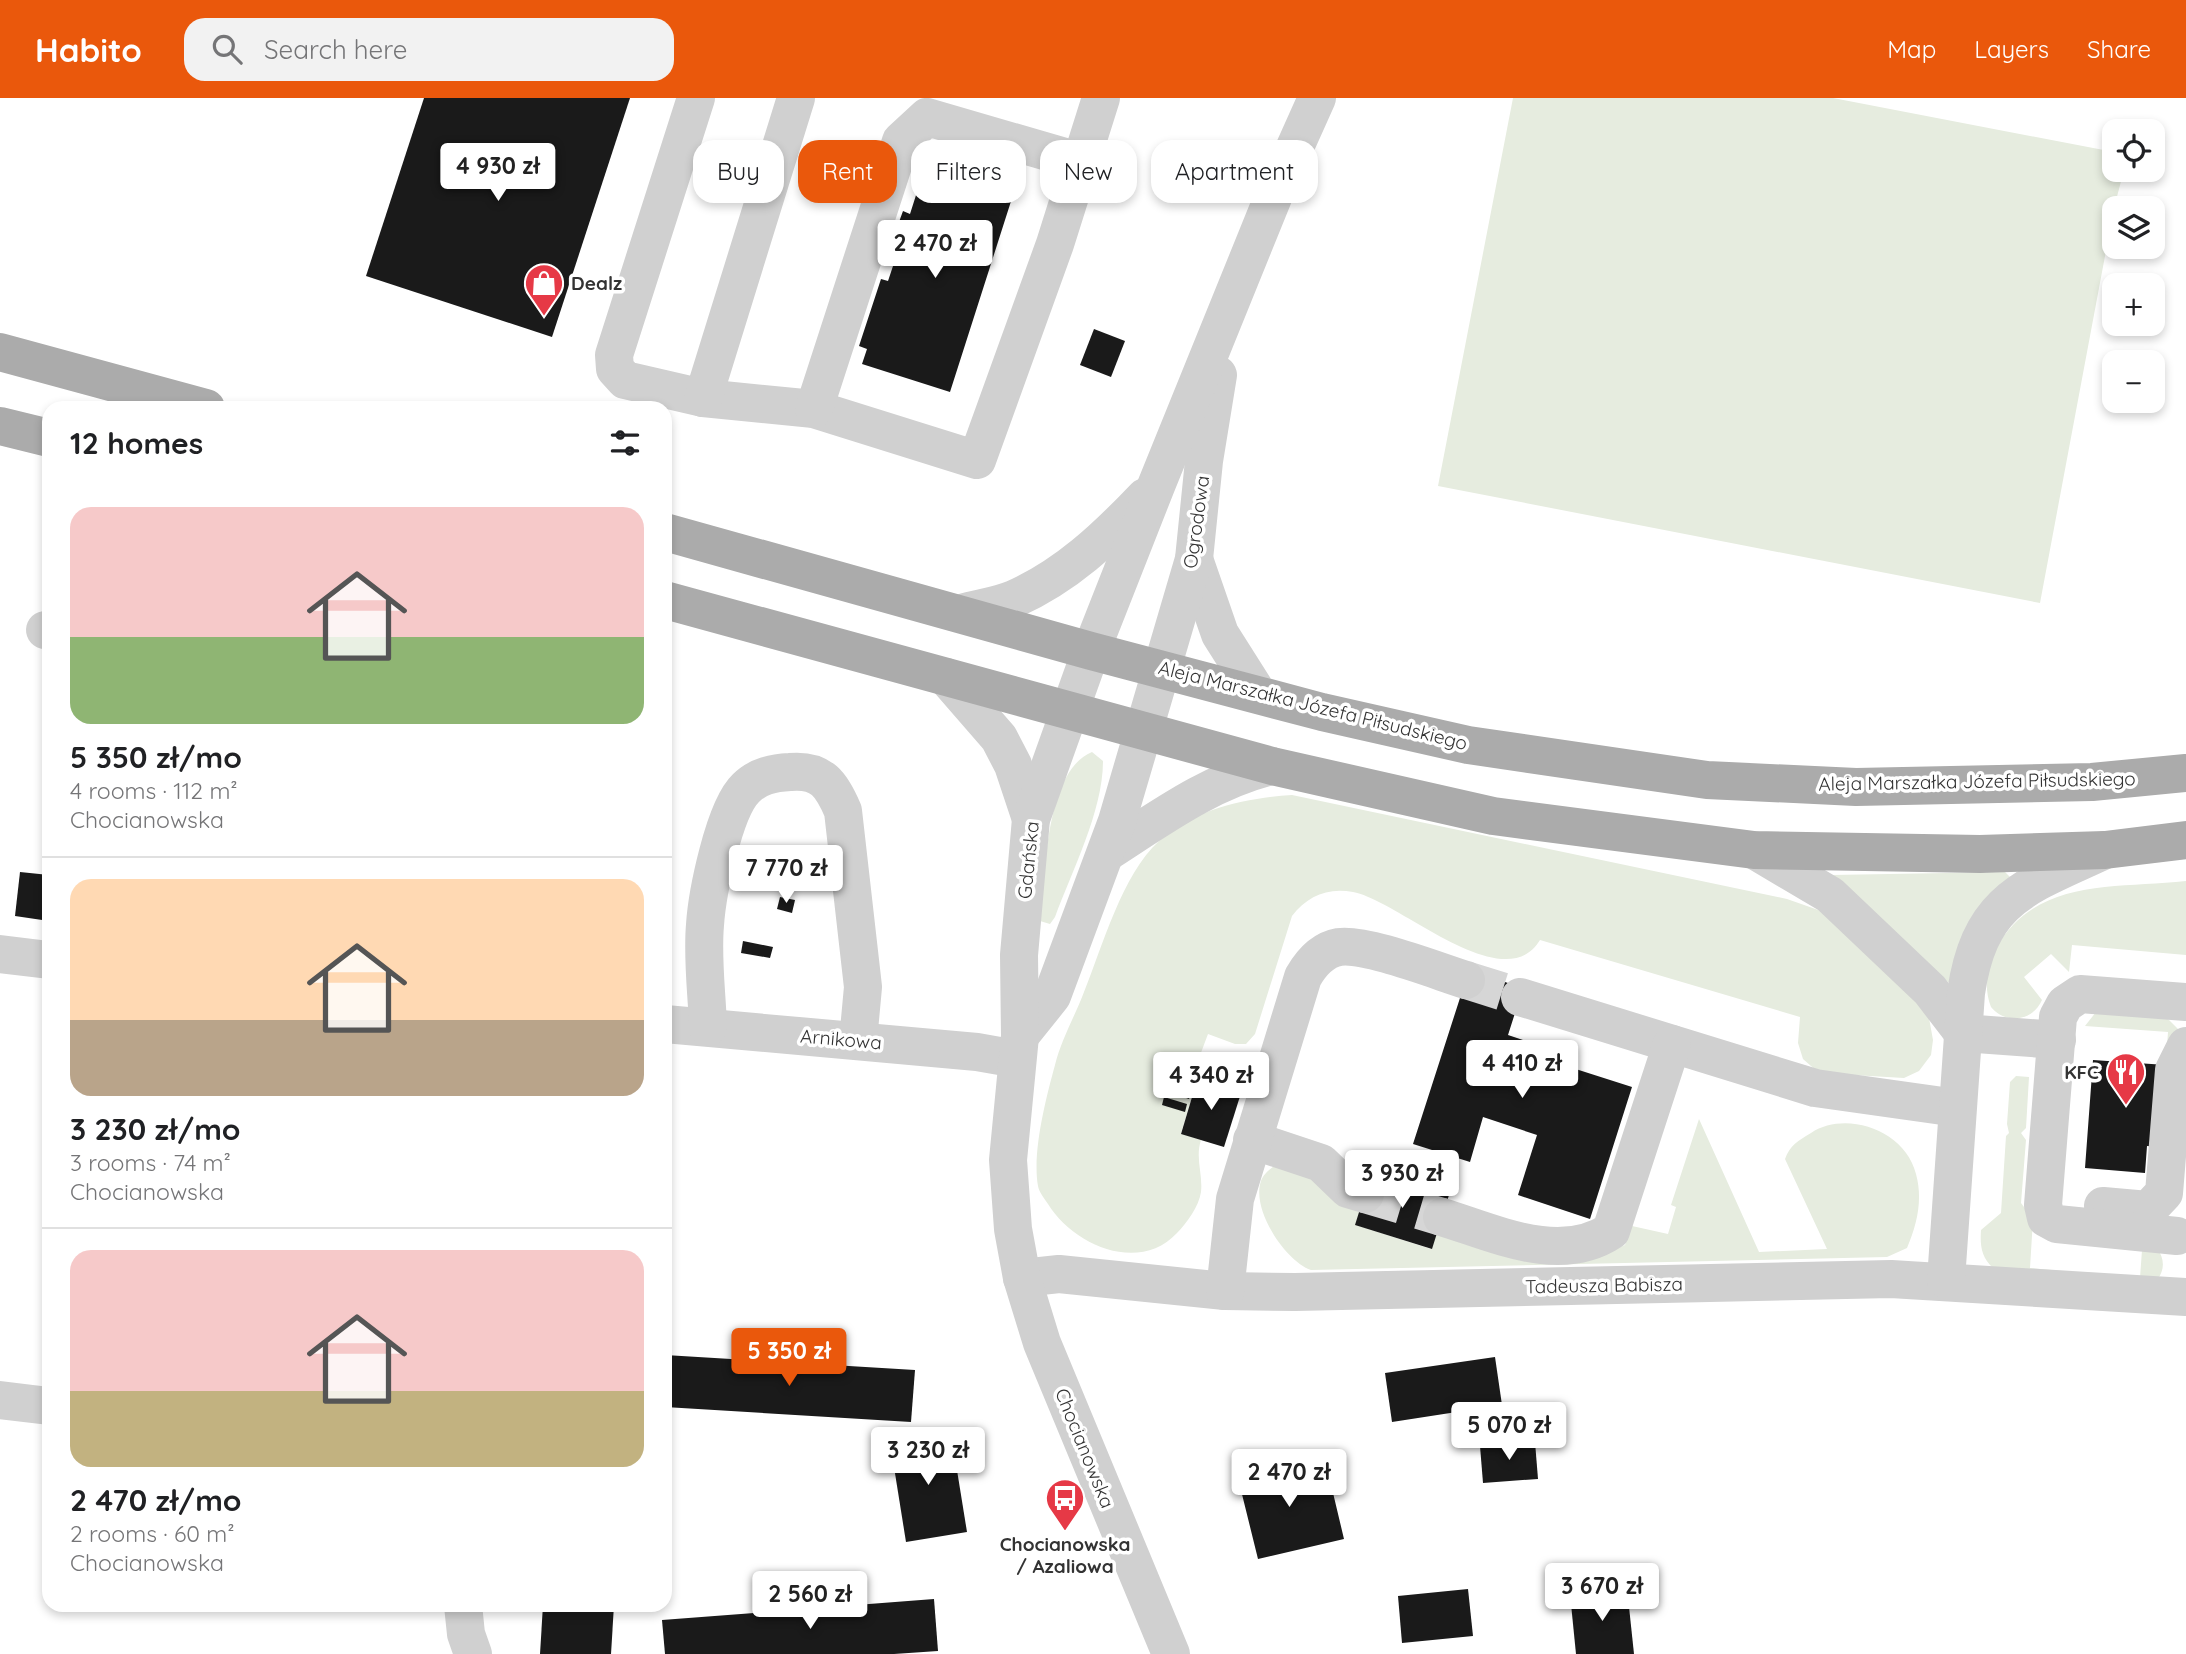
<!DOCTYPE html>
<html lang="en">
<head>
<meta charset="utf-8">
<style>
  body { margin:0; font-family:Quicksand,sans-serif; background:#f2f2f2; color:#202124; height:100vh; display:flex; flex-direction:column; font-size:26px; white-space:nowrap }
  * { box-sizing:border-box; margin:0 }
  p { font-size:23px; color:#757577 }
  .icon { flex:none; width:38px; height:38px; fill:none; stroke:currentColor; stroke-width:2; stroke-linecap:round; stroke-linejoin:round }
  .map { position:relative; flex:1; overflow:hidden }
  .details { position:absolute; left:42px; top:303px; width:630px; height:1211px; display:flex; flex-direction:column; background:#fff; border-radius:21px; box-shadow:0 4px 10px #0003 }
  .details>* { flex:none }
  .hud { position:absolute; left:693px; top:42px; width:665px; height:63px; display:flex; gap:14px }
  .tools { position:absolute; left:2102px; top:21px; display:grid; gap:14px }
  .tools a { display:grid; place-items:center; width:63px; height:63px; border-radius:14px; background:#fff; box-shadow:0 4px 10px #0003; font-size:35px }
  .price { position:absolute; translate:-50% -60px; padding:0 16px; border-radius:7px; background:#fff; color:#222; font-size:23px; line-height:46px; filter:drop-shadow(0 2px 4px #0008) }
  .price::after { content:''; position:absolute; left:50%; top:42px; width:21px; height:16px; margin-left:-10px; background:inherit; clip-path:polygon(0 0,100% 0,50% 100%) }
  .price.current { background:#ea580c; color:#fff }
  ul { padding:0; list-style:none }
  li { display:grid; align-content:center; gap:14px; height:371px; padding:0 28px }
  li+li { border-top:2px solid #e0e0e0 }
  li span { display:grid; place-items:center; height:217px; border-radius:21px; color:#555 }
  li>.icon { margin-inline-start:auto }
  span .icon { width:126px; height:126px; fill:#fffc; stroke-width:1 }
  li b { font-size:30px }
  h2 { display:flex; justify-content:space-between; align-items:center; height:84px; padding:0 28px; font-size:30px }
  .tag { padding:0 24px; border-radius:21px; background:#fff; box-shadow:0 4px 10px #0003; font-size:24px; line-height:63px }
  .tag.current { background:#ea580c; color:#fff }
  header { display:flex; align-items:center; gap:42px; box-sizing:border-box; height:98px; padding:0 35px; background:#ea580c; color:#fff }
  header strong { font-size:33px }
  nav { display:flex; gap:38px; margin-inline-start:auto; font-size:24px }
  .search { width:490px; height:63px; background:#f2f2f2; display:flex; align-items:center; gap:18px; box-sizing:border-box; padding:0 24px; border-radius:21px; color:#757577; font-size:26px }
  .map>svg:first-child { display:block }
</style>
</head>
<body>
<header>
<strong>Habito</strong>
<div class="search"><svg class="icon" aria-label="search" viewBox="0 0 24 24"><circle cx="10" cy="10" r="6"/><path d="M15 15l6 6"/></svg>Search here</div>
<nav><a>Map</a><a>Layers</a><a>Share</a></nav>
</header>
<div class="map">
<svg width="2186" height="1556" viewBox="0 0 2186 1556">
  <rect width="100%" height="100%" fill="#fff"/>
  <!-- green -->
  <g fill="#e6ecdf">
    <path d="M1513,0h320l281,54v18h10l-10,38 -74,395 -602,-117z"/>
    <path d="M1092,654l11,9c0,50 -31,110 -48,156l-5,7 -10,-3c5,-44 5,-150 52,-169z"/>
    <path d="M1292,697l495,104 37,13 74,66 31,40 4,22 -2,15 -12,16 -15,7 -85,-5 -16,-14 -5,-16 2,-26 -260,-77c-36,60 -142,-40 -187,-48 -25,-5 -46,4 -61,24l-37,118 -9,10h-11l-27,-10 -12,32 21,8 1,9 -20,-6 -17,56 20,7c-6,18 2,34 0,52 -2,14 -14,31 -24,41 -38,41 -104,12 -129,-29 -4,-6 -9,-12 -10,-18 -6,-34 8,-88 17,-121 6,-25 20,-49 29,-73 19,-47 38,-117 75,-151 35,-32 88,-43 133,-46z"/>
    <path d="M2005,774l5,5 -61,106 -118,-108z"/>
    <path d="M2186,783v74l-114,-10 -3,27 -18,-18 -27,23 18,23c-9,21 -36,25 -51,7 -7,-17 -5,-41 4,-57 40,-73 119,-61 191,-69z"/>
    <path d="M2096,914l70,5 17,17 -16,12 1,-14 -83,-6z"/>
    <path d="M2016,978l13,1 -3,51 -5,5 5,7 -5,63 12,16 -3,49 110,10 2,-28 15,-2c8,11 8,23 -1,33l-163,-13c-12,-11 -13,-23 -12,-38l20,-17 5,-77 3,-3 -2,-9 3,-42z"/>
    <path d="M1699,1021l60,133 68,-3 -42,-90c5,-14 13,-18 26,-26 35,-23 94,-3 105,41 7,26 1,50 -9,74l-20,9 -576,13c-26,-9 -60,-61 -50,-89 3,-9 13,-15 20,-19l81,41 -6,22 75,24 8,-22 154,32 32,-14 7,-19 36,8 8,-27 -5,-2z"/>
  </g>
  <!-- building -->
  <g fill="#1a1a1a">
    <path d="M424,0h206l-78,239 -186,-61z"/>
    <path d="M925,69l88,28 -63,197 -88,-28 5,-15 -8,-3 22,-67 7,2 15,-45 -8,-3 8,-22 7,3z"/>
    <path d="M1094,231l31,12 -14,36 -31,-12z"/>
    <path d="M20,774l29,3v46l-34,-5z"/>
    <path d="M780,799l15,3 -3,13 -15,-4z"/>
    <path d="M743,843l30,6 -3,11 -29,-5z"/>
    <path d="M1469,872l54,18 -15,47 55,18 -3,11 72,23 -42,132 -72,-24 19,-60 -54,-18 -13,45 -57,-18z"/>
    <path d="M2093,962l73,5 -7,82 -12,-1 -2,27 -60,-5z"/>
    <path d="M1198,979l44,13 -18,57 -43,-13z"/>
    <path d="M1169,986l22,7 -2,8 -23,-8z"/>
    <path d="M1164,999l23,7 -2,8 -23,-7z"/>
    <path d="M1372,1073l77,24 -17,54 -77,-24z"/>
    <path d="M665,1257l250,15 -4,52 -246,-15z"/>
    <path d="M1495,1259l7,48 -110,17 -7,-49z"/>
    <path d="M951,1335l16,99 -61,10 -16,-100z"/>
    <path d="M1535,1344l3,37 -55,4 -3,-37z"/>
    <path d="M1303,1360l6,23 20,-5 15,63 -86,20 -21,-85z"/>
    <path d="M1627,1490l7,66h-58l-6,-60z"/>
    <path d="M1468,1491l5,47 -71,7 -4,-47z"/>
    <path d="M934,1501l4,52 -44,3h-229l-3,-34z"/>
    <path d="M543,1507h71l-3,49h-71z"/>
  </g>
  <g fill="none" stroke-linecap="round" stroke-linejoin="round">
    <!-- minor-tunnel -->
    <g stroke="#d6d6d6" stroke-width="38" stroke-dasharray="38 19" stroke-linecap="butt">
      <path d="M1466,882l54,17"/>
      <path d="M1365,1096l77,23"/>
    </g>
    <!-- minor -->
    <g stroke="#d0d0d0" stroke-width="38">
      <path d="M696,0l-82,257 1,14 10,11 78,18 111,11 163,51 78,-216 46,-146"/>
      <path d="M703,300l93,-300"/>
      <path d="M814,311l87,-268 26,-24 155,45"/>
      <path d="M1194,461l26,75 38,60"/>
      <path d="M962,515c17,-5 36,-7 52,-14 52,-23 92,-61 131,-102"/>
      <path d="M45,532l4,1"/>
      <path d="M946,579l53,61 14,27 18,54"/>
      <path d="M1754,752l76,45 100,95 33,43 94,7"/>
      <path d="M1106,755c53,-34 104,-72 166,-87"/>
      <path d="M0,856l49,6"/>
      <path d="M1520,899l295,91 142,20"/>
      <path d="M665,926l312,28 40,7"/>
      <path d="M708,929c-1,-33 -6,-68 -3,-102 2,-31 19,-116 41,-137 12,-12 27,-15 44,-16 32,-3 42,13 53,39l20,176 -5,54"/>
      <path d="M1020,938l32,-40 65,-175 77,-262 10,-98 14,-86"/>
      <path d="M1252,1042l69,23 27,26 17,5"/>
      <path d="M2103,1108l45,4 16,-17 10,-123 12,-24"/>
      <path d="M1442,1119c52,16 118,48 169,14l61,-187"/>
      <path d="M2177,1138l-120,-12 -11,-6 -3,-13 15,-188 7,-13 15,-10 106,8"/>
      <path d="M1022,1180l37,-4 166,17 70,1 596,-13 295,18"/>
      <path d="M1946,1182l20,-287c14,-96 60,-106 139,-143"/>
      <path d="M1225,1193l10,-92 68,-222c8,-14 19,-27 36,-30 27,-4 98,24 127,33"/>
      <path d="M0,1302l49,6"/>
      <path d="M463,1507l3,29 7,20"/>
      <path d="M1171,1556l-129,-311 -20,-65 -9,-49 -5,-69 12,-124 -1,-81 12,-136 60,-168 65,-165 122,-301 39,-87"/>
    </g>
    <!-- major -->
    <g stroke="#ababab" stroke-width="38">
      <path d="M0,254l206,56"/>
      <path d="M0,328l49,12"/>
      <path d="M665,434l426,119 231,61 146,33 239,35 149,7 236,-5 94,-9"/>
      <path d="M665,502l607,166 221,50 261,34 226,4 125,-4 81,-10"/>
    </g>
  </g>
  <!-- icons -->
  <defs>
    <g id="shop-pin" transform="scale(2.0125)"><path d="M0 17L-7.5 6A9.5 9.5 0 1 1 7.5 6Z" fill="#e63946" stroke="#fff"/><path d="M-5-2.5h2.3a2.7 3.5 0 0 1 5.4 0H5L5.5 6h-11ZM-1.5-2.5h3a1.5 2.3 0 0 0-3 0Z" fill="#fff"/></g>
    <g id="restaurant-pin" transform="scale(2.0125)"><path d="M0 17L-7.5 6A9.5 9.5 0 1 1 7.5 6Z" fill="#e63946" stroke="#fff"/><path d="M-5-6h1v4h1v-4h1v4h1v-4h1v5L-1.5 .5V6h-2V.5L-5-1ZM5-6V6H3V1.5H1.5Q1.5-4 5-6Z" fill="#fff"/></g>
    <g id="bus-pin" transform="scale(2.0125)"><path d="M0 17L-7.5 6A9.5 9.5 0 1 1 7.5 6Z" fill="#e63946" stroke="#fff"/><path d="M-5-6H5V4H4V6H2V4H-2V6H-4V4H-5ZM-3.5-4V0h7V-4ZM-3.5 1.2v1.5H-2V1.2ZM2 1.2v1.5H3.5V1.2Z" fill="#fff"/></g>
  </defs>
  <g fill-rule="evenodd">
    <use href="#shop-pin" x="544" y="185"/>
    <use href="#restaurant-pin" x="2126" y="974"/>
    <use href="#bus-pin" x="1065" y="1400"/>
  </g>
  <g text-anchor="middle" stroke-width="7" stroke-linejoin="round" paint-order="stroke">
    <!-- poi labels -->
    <g font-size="19" font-weight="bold" fill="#333" stroke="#fff" text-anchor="start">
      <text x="571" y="192">Dealz</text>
      <text x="2099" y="981" text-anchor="end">KFC</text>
      <text x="1065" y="1453" text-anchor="middle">Chocianowska<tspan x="1065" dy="22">/ Azaliowa</tspan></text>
    </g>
    <!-- street labels -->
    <g font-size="19" fill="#333" stroke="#fff">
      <text transform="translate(1196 424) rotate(-82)" y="7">Ogrodowa</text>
      <text transform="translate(1313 607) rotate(14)" y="7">Aleja Marszałka Józefa Piłsudskiego</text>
      <text transform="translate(1977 683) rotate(-1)" y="7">Aleja Marszałka Józefa Piłsudskiego</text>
      <text transform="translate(1028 762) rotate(-84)" y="7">Gdańska</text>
      <text transform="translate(841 941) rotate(5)" y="7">Arnikowa</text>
      <text transform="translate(1604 1187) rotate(-1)" y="7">Tadeusza Babisza</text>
      <text transform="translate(1085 1350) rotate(68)" y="7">Chocianowska</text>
    </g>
  </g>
</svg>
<div class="tools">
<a><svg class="icon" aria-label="locate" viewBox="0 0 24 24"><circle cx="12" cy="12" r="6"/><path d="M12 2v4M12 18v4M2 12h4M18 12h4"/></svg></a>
<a><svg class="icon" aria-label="layers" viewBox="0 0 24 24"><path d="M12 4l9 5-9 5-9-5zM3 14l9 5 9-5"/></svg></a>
<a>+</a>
<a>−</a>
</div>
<b class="price" style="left:498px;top:105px">4 930 zł</b>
<b class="price" style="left:935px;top:182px">2 470 zł</b>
<b class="price" style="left:786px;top:807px">7 770 zł</b>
<b class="price" style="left:1522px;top:1002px">4 410 zł</b>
<b class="price" style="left:1211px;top:1014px">4 340 zł</b>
<b class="price" style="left:1402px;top:1112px">3 930 zł</b>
<b class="price current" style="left:789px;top:1290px">5 350 zł</b>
<b class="price" style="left:1509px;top:1364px">5 070 zł</b>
<b class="price" style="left:928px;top:1389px">3 230 zł</b>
<b class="price" style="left:1289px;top:1411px">2 470 zł</b>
<b class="price" style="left:1602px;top:1525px">3 670 zł</b>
<b class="price" style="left:810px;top:1533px">2 560 zł</b>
<div class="hud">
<a class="tag">Buy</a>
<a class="tag current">Rent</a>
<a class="tag">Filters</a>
<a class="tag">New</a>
<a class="tag">Apartment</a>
</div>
<section class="details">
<h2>12 homes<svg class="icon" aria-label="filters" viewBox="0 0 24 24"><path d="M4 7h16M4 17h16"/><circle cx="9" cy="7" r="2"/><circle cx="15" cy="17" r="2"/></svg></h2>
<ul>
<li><span style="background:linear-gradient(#f6c9c9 60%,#8fb573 0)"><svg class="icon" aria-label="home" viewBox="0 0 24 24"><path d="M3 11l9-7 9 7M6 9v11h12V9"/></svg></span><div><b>5 350 zł/mo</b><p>4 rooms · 112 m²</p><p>Chocianowska</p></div></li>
<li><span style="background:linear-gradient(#ffd9b3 65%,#b9a48a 0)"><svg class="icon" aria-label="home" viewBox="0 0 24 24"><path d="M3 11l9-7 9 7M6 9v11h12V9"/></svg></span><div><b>3 230 zł/mo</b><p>3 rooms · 74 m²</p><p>Chocianowska</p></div></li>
<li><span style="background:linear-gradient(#f6c9c9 65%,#c2b280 0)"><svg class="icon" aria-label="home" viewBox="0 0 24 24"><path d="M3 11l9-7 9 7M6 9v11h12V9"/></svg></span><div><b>2 470 zł/mo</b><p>2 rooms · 60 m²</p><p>Chocianowska</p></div></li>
</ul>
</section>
</div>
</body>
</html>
